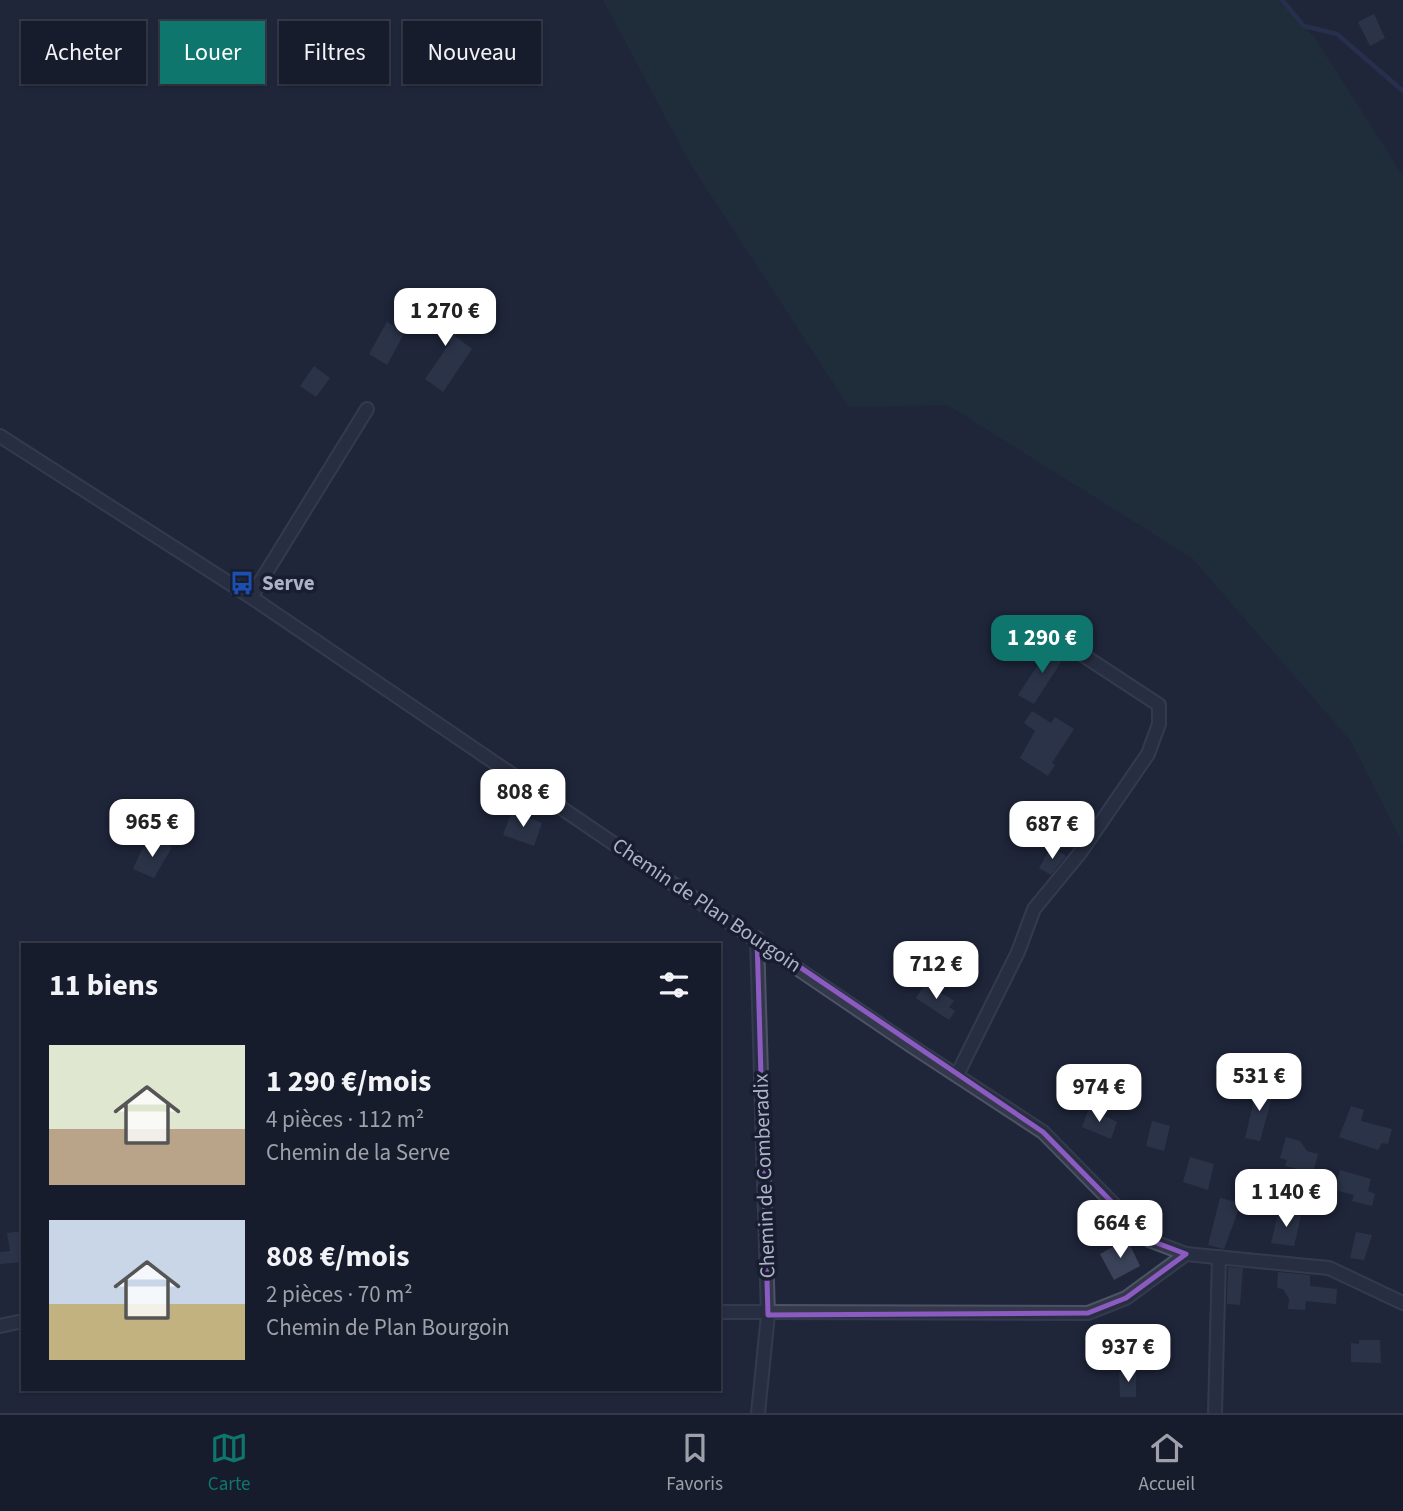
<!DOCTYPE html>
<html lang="fr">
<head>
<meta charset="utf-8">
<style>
  body { margin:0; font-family:"Source Sans 3",sans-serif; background:#242938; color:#f1f3f6; height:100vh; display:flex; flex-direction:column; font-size:26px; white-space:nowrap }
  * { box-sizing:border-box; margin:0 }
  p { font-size:23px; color:#9ea1a9 }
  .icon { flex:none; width:38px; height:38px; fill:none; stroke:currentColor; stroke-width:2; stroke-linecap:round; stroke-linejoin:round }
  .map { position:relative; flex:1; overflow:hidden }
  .side { position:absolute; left:21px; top:943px; width:700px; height:448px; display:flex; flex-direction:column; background:#171c2c; border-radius:0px; box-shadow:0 2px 5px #0004,0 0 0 2px #363a48 }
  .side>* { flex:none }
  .top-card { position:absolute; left:21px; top:21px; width:700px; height:63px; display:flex; gap:14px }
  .price { position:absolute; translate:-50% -60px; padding:0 16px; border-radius:14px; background:#fff; color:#222; font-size:23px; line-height:46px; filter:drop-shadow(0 2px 4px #0008) }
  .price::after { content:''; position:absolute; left:50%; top:42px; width:21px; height:16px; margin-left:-10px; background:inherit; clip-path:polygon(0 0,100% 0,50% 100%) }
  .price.selected { background:#0f766e; color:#fff }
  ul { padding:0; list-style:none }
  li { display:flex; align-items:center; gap:21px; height:175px; padding:0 28px }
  li span { display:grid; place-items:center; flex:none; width:196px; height:140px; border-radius:0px; color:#555 }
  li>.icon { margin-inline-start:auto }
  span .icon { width:84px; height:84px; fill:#fffc; stroke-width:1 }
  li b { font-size:30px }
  h2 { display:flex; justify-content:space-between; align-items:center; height:84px; padding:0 28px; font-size:30px }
  .pill { padding:0 24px; border-radius:0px; background:#171c2c; box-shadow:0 2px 5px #0004,0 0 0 2px #363a48; font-size:24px; line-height:63px }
  .pill.selected { background:#0f766e; color:#fff }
  .tabs { display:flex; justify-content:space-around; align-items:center; height:98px; border-top:2px solid #363a48; background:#171c2c; font-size:19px; color:#9ea1a9 }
  .tabs a { display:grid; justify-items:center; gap:4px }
  .tabs .selected { color:#0f766e }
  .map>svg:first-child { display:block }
</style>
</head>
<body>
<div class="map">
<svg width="1403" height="1413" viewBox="0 0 1403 1413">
  <rect width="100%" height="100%" fill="#1f263a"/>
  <!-- green -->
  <path fill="#21343b" d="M603,0h675l37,38 88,138v668l-52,-103 -159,-183 -244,-153 -99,2 -159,-244z"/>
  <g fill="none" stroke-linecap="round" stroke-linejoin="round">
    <!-- stream -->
    <path stroke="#2f3b61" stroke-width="4.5" d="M1282,0l22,26 33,8 66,57"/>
  </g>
  <!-- building -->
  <g fill="#3b435a">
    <path d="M1374,14l11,24 -15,8 -12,-24z"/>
    <path d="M434,303l15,10 -4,5 16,10 -6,8 17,13 -29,43 -18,-13 25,-36 -29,-19z"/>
    <path d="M387,322l18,10 -18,33 -18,-11z"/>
    <path d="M314,366l16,12 -14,19 -16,-11z"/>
    <path d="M1051,645l15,9 -32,50 -16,-9z"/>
    <path d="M1032,711l19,12 4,-6 19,12 -22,34 3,2 -7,11 -28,-18 15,-27 -11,-8z"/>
    <path d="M512,811l30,12 -8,23 -31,-11z"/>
    <path d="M158,839l14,8 -18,31 -21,-9 11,-24 8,4z"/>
    <path d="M1051,847l15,9 -15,19 -12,-7z"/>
    <path d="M926,983l28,18 -5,6 6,4 -6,9 -33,-22z"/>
    <path d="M1257,1087l17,3 -14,51 -15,-3z"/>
    <path d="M1351,1106l13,4 -3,11 31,8 -4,15 -6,-1 -4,7 -39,-13z"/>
    <path d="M1089,1108l28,14 -6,17 -29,-12z"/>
    <path d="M1152,1121l18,5 -6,25 -18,-5z"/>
    <path d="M1286,1137l14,4 7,10 11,3 -5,19 -28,-7 2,-6 -7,-2z"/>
    <path d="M1190,1157l24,7 -6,26 -25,-8z"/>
    <path d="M1340,1170l31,9 -3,12 7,3 -3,12 -20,-5 2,-6 -19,-5z"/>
    <path d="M1220,1198l21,5 -17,46 -16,-4z"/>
    <path d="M1279,1210l22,6 -7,30 -23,-3z"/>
    <path d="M23,1231v31l-23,2v-12l10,-1 -3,-18z"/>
    <path d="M1356,1232l16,3 -8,25 -14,-2z"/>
    <path d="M1127,1239l13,27 -26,14 -14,-26z"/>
    <path d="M1228,1267l15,1 -3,37 -13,-1z"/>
    <path d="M1278,1272l32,3v11l27,3 -1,15 -30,-3 -1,9 -17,-1 1,-10 -6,-10 -6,-1z"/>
    <path d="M1359,1340h21l1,23 -30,-1v-19l8,1z"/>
    <path d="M1136,1371v26h-16l-1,-25z"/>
  </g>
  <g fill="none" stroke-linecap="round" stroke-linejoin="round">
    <!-- street casing -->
    <g stroke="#4d5365" stroke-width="16">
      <g id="street">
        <path d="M0,436l251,161 659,448 133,87 106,108 37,14 143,14 74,35"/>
        <path d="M251,597l116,-188"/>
        <path d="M757,938l11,377 -10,98"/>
        <path d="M957,1075l61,-123 16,-43 46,-56 68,-99 11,-30v-19l-105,-69"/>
        <path d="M719,1312l369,1 38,-15 60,-44"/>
        <path d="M0,1326l23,-5"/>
        <path d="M1215,1413l4,-156"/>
      </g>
    </g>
    <!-- street -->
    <use href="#street" stroke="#33394a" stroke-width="12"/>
  </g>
  <!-- marked area -->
  <path d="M0 0H1403V1413H0ZM757,938l286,194 106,108 37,14 -60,44 -38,15 -320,2z" fill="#1f263a" fill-opacity=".55" fill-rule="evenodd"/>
  <path fill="none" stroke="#8c5bc2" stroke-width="5" stroke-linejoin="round" d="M757,938l286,194 106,108 37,14 -60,44 -38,15 -320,2z"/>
  <!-- icons -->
  <defs>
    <g id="bus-bare" transform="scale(1.89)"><path d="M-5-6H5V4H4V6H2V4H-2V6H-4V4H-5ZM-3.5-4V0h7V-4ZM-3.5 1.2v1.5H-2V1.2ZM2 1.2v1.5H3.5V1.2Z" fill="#1a4fb4" stroke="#181e2f" stroke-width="2.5" paint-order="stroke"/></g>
  </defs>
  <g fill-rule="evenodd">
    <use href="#bus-bare" x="242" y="583"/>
  </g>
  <g text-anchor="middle" stroke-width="7" stroke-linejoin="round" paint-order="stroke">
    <!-- poi labels -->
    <g font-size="21" font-weight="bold" fill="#adb3c7" stroke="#181e2f" text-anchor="start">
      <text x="262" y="590">Serve</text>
    </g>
    <!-- street labels -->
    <g font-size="21" fill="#adb3c7" stroke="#181e2f">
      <text transform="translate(707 905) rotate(34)" y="7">Chemin de Plan Bourgoin</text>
      <text transform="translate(764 1176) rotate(-92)" y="7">Chemin de Comberadix</text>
    </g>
  </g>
</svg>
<b class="price" style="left:445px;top:348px">1 270 €</b>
<b class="price selected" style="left:1042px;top:675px">1 290 €</b>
<b class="price" style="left:523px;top:829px">808 €</b>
<b class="price" style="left:152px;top:859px">965 €</b>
<b class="price" style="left:1052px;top:861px">687 €</b>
<b class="price" style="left:936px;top:1001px">712 €</b>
<b class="price" style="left:1259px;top:1113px">531 €</b>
<b class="price" style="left:1099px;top:1124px">974 €</b>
<b class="price" style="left:1286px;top:1229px">1 140 €</b>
<b class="price" style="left:1120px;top:1260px">664 €</b>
<b class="price" style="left:1128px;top:1384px">937 €</b>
<div class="top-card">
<a class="pill">Acheter</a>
<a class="pill selected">Louer</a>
<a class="pill">Filtres</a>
<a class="pill">Nouveau</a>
</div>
<section class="side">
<h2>11 biens<svg class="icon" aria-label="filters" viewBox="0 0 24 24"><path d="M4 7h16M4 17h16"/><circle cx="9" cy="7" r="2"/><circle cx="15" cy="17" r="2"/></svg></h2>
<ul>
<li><span style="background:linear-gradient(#dfe7d0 60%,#b9a48a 0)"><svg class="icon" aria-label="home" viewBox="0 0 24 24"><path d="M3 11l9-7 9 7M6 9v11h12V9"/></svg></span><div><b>1 290 €/mois</b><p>4 pièces · 112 m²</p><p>Chemin de la Serve</p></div></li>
<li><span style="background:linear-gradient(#c9d6e8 60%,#c2b280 0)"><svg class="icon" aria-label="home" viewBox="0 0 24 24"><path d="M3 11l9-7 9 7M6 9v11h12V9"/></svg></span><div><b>808 €/mois</b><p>2 pièces · 70 m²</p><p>Chemin de Plan Bourgoin</p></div></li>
</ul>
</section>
</div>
<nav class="tabs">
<a class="selected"><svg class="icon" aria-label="map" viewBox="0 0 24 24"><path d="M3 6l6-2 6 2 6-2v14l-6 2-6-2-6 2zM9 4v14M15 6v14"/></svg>Carte</a>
<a><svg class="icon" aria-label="saved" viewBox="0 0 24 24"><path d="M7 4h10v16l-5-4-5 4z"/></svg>Favoris</a>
<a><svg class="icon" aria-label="home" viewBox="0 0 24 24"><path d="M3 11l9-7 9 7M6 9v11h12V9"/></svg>Accueil</a>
</nav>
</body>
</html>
